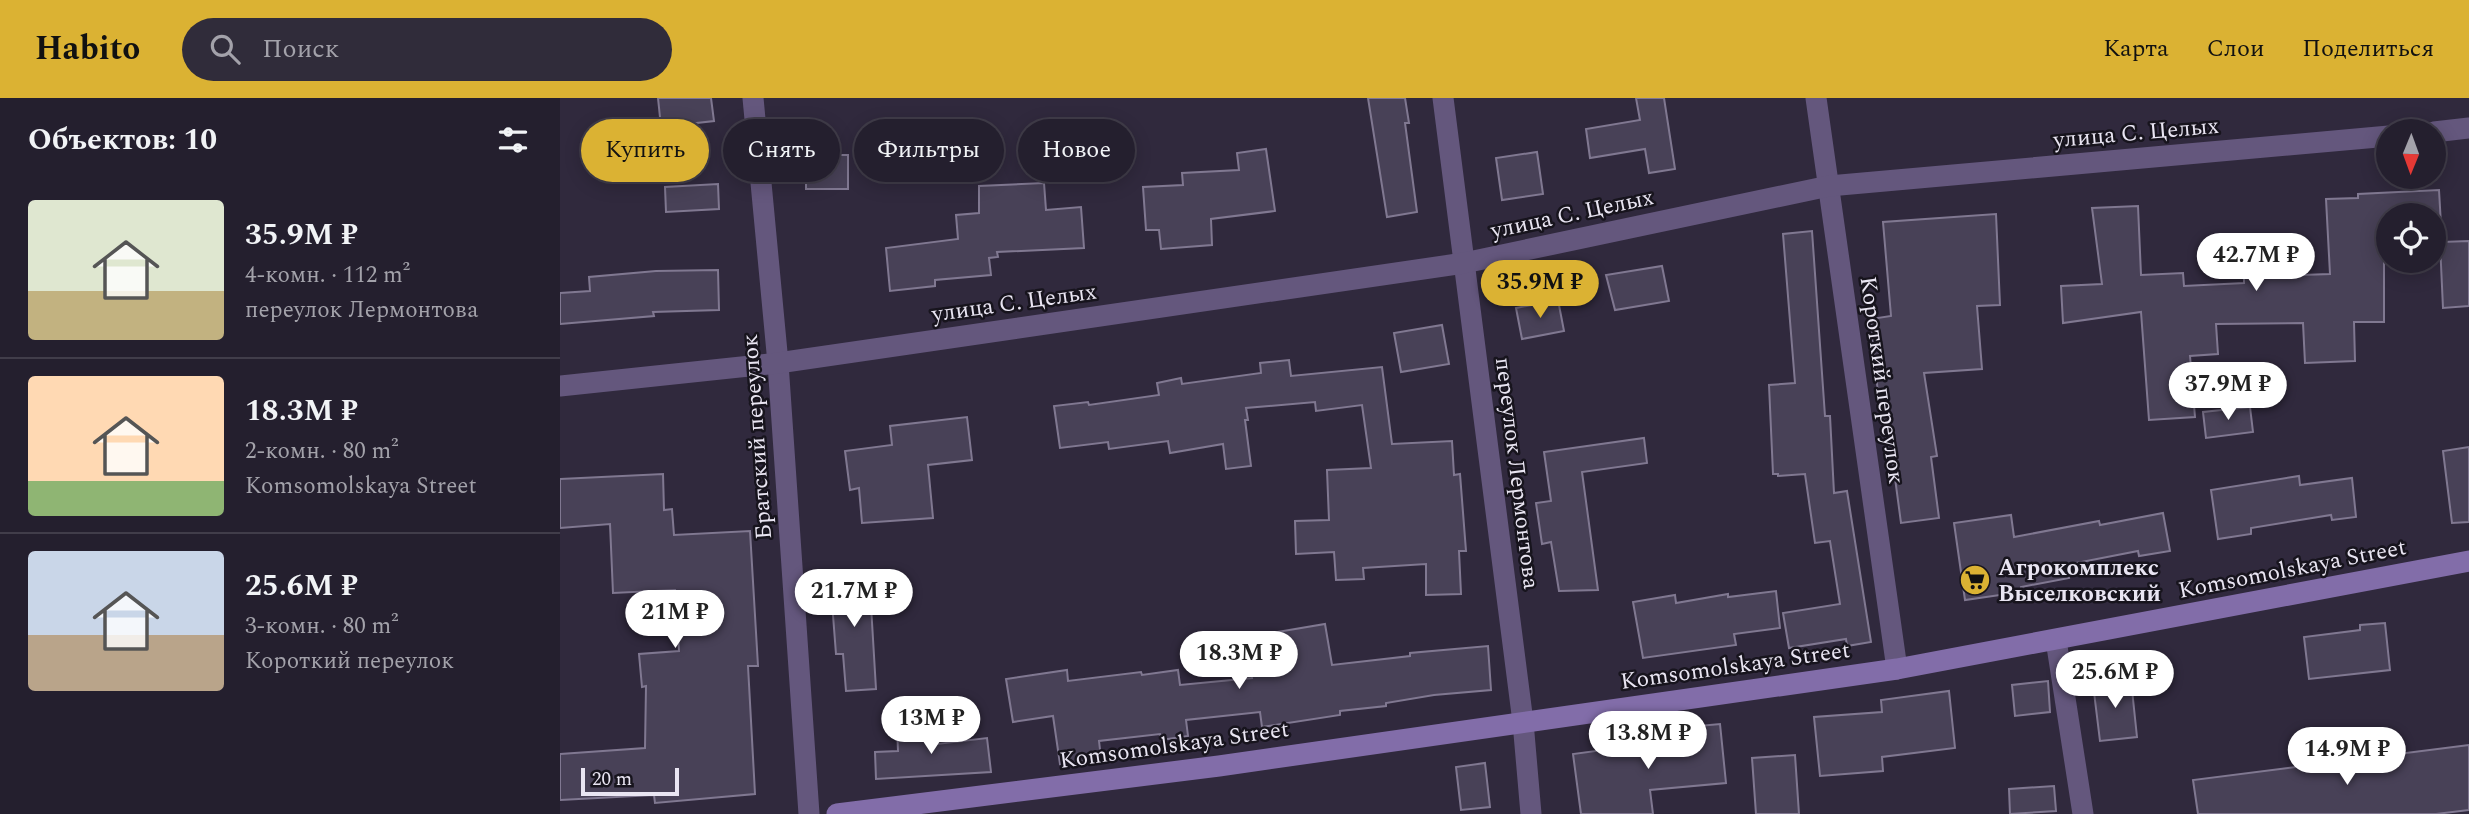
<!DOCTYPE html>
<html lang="ru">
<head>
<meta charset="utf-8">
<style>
  body { margin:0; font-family:Spectral,serif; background:#302c3a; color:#f1f3f6; height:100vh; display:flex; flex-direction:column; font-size:26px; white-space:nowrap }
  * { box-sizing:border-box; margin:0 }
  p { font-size:23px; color:#a3a2aa }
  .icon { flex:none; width:38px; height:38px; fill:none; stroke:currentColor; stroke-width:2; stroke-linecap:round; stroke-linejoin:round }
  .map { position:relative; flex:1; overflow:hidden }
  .panel { display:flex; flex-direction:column; background:#241f2e; width:560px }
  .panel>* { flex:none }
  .hud { position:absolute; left:21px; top:21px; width:665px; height:63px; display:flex; gap:14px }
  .needle { width:46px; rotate:181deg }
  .controls { position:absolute; left:1816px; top:21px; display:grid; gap:14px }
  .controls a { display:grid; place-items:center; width:70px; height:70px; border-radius:50%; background:#241f2e; box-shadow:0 4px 18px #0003,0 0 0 2px #413d4a; font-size:35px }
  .scale { position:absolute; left:21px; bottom:18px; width:98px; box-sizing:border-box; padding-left:7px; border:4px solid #e9e5f2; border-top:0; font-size:19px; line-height:24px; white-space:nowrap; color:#e9e5f2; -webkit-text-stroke:5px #17141d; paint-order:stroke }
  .price { position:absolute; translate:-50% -60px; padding:0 16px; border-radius:24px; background:#fff; color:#222; font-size:23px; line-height:46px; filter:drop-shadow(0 2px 4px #0008) }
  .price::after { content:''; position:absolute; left:50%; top:42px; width:21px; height:16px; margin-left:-10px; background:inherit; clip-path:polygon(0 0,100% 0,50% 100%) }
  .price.selected { background:#dbb233; color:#111 }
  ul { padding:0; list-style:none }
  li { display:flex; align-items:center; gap:21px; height:175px; padding:0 28px }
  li+li { border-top:2px solid #413d4a }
  li span { display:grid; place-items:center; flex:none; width:196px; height:140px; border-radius:7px; color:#555 }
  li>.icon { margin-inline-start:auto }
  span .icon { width:84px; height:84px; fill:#fffc; stroke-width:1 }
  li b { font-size:30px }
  h2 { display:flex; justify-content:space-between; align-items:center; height:84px; padding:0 28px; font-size:30px }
  .chip { padding:0 24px; border-radius:32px; background:#241f2e; box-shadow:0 4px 18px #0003,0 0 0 2px #413d4a; font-size:24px; line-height:63px }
  .chip.selected { background:#dbb233; color:#111 }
  header { display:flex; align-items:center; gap:42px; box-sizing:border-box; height:98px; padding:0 35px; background:#dbb233; color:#111 }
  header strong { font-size:33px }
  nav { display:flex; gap:38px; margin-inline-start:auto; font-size:24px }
  .search { width:490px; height:63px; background:#302c3a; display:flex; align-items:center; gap:18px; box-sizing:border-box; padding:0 24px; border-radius:38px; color:#a3a2aa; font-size:26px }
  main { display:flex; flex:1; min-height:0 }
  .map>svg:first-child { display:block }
</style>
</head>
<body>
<header>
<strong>Habito</strong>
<div class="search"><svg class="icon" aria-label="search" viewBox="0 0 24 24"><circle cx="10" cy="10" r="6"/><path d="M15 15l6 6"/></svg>Поиск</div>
<nav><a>Карта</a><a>Слои</a><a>Поделиться</a></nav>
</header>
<main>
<section class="panel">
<h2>Объектов: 10<svg class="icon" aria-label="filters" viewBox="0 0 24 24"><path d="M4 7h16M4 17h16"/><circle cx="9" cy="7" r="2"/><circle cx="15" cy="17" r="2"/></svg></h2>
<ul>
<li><span style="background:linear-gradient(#dfe7d0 65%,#c2b280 0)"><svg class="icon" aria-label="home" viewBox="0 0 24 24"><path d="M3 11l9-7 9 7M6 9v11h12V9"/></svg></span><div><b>35.9M ₽</b><p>4-комн. · 112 m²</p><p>переулок Лермонтова</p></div></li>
<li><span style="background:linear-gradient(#ffd9b3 75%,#8fb573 0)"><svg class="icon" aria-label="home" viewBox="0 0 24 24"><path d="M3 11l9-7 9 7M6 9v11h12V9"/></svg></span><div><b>18.3M ₽</b><p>2-комн. · 80 m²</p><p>Komsomolskaya Street</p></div></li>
<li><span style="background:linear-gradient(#c9d6e8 60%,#b9a48a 0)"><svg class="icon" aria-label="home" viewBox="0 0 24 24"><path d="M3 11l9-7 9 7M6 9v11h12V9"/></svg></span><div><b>25.6M ₽</b><p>3-комн. · 80 m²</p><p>Короткий переулок</p></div></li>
</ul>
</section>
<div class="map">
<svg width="1909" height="716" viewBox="0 0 1909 716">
  <rect width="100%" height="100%" fill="#30293d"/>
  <!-- building -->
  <g fill="#484157" stroke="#807891" stroke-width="2">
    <path d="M98,0h53l3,23 -53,6z"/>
    <path d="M808,0h37l4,25h-4l12,89 -30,5z"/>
    <path d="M1076,0h28l11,71 -26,4 -4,-24 -55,9 -4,-29 54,-9z"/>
    <path d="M706,51l9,62 -64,8 1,26 -51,4 -2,-19h-13l-3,-43 40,-2 -1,-12 57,-3 -2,-17z"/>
    <path d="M977,54l6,42 -41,6 -6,-42z"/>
    <rect x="246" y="57" width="42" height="34"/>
    <path d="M484,85l2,27 35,-3 3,41 -87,4 1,5 -9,1 2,17 -56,5v6l-45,5 -4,-43 72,-9 -2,-24 23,-2v-27z"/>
    <path d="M158,86l1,25 -53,3 -1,-25z"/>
    <path d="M1879,92l3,52 27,-1v65l-26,2 -3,-65h-6v-28h-45v38h-5v69h-30l1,39 -50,2 -2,-40 -87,1 2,30 -28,2 5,61 -46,3 -8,-108 -78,11 -2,-37 41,-2 -10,-76 46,-2 3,69 42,-2 1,13 60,-3v-6l86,-3 -4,-75 32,-1v-4z"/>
    <path d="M1436,116l4,91 -23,1 5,63 -58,4 13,83 -6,1 8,61 -38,5 -8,-60h-3l-9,-59 -2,1 -8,-86 20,-3 -8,-94z"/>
    <path d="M1252,133l13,185h5l4,77 13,-2 24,151 -24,4 -1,-7 -57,9 -6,-35 57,-9 -10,-63 -15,2 -10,-69 -27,2v-2h-5l-4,-89 26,-2 -12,-149z"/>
    <path d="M1102,168l7,35 -54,9 -9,-35z"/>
    <path d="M158,172l1,40 -66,2 1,4 -94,8v-31l30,-2 -1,-14 67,-6z"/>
    <path d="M998,202l6,31 -42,8 -6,-31z"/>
    <path d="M882,227l7,39 -48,8 -7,-39z"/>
    <path d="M729,262l2,16 91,-9 10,77 60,-3 2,34 6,-1 6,77h-7l2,43 -35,1v-31l-63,4 1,11 -28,1 -2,-28 -38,2 -1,-33 34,-1 -2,-50 44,-2 -9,-63 -46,6 -1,-9 -69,6 2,12h-3l6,46 -25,3 -3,-25 -53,9 -2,-12 -59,8 -1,-7 -48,6 -6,-42 34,-4 1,3 70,-10 -2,-12 24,-5 1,6 79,-11 -1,-10z"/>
    <path d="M1690,309l3,25 -47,6 -3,-26z"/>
    <path d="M407,319l5,43 -44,5 5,53 -71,5 -3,-35 -9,2 -5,-39 47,-6 -2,-19z"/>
    <path d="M1084,340l3,25 -65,9 16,118 -39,1 -8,-49 -9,2 -6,-41 15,-2 -7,-49z"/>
    <path d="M1909,349v75l-17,1 -9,-72z"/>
    <path d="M103,376l1,36 8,-1 2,26 76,-4 8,135h-10l7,128 -100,9 -1,-8 -94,5v-46l85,-6 1,-62 -4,1 -3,-33 40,-3 -4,-61 -62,3 -3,-69 -50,4v-49z"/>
    <path d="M1739,378l1,9 52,-7 4,39 -24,3 -1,-5 -80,13v6l-33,5 -7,-49z"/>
    <path d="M1603,415l7,38 -31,5 -1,-5 -72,14 3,13 -48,9v5l-56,8 -11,-77 57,-8 3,22 85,-16 1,4z"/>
    <path d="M309,474l7,117 -30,2 -3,-37h-7l-6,-78z"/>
    <path d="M1216,493l4,37 -46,6 2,11 -93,13 -10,-56 42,-7 1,8 52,-9v3z"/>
    <path d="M1825,525l5,47 -81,9 -5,-42 56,-7v-5z"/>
    <path d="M765,526l7,41 78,-9v-3l78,-7 3,44 -57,5 -48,8v3l-46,5v4l-78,12 -2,-15 -74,8 2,16 -27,4 -1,-6 -61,7 2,17 -41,6 -7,-48 -40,6 -7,-43 61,-9 1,11 73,-9 1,3 36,-5 2,15 72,-7 -5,-41z"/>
    <path d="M1571,582l6,57 -37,4 -7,-57z"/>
    <path d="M1488,583l2,31 -35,4 -3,-31z"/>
    <path d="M1389,593l6,57 -73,9 1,14 -63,5 -6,-59 68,-5 -1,-12z"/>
    <path d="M368,625l1,22 58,-7 4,34 -115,7 -1,-27 23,-1 -1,-26z"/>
    <path d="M1160,626l6,59 -76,7 3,24h-72l-8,-60 105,-14 -1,-12z"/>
    <path d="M1909,647v65l-33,4h-238l-5,-34z"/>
    <path d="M1235,657l4,59h-43l-4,-56z"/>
    <path d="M925,665l5,44 -29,3 -5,-43z"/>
    <path d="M1494,688l2,25 -46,3 -1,-25z"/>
  </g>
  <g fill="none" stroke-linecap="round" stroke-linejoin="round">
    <!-- street -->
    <g stroke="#64577d" stroke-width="21">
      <path d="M193,0l25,265 31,451"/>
      <path d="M883,0l80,624 8,92"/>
      <path d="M1256,0l81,571"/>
      <path d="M1874,34l35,-4"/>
      <path d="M0,288l218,-23 686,-100 365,-77 560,-50"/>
      <path d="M1496,542l27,174"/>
    </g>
    <!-- secondary -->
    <path stroke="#826da9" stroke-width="21" d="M277,716l382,-48 678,-97 572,-108"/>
  </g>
  <!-- icons -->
  <defs>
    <g id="supermarket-disc" transform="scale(1.575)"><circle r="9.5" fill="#dbb233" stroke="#17141d"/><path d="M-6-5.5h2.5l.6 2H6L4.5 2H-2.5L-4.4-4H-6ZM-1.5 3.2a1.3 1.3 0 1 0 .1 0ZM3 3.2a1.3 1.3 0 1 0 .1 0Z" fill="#111"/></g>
  </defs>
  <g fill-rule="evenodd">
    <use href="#supermarket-disc" x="1415" y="482"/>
  </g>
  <g text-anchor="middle" stroke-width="5" stroke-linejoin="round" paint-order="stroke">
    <!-- street labels -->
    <g font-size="23" fill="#e9e5f2" stroke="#17141d">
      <text transform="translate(1576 34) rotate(-5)" y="8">улица С. Целых</text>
      <text transform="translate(1012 115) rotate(-12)" y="8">улица С. Целых</text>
      <text transform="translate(454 204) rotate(-8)" y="8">улица С. Целых</text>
      <text transform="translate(1323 282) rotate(82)" y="8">Короткий переулок</text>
      <text transform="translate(196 339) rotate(-94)" y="8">Братский переулок</text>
      <text transform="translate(958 375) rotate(83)" y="8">переулок Лермонтова</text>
      <text transform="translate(1732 470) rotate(-11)" y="8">Komsomolskaya Street</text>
      <text transform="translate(1175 567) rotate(-8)" y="8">Komsomolskaya Street</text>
      <text transform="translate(614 646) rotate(-8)" y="8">Komsomolskaya Street</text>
    </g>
    <!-- poi labels -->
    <g font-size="23" font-weight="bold" fill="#e9e5f2" stroke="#17141d" text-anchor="start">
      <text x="1438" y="477">Агрокомплекс<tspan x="1438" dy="26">Выселковский</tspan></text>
    </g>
  </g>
</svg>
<div class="controls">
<a><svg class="needle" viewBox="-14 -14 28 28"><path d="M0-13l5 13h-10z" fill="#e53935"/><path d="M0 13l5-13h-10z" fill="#a3a2aa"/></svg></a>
<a><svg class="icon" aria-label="locate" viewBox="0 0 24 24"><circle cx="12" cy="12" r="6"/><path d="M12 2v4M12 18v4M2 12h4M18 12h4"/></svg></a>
</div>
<div class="scale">20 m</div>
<b class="price" style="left:1696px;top:195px">42.7M ₽</b>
<b class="price selected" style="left:980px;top:222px">35.9M ₽</b>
<b class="price" style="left:1668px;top:324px">37.9M ₽</b>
<b class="price" style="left:294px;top:531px">21.7M ₽</b>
<b class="price" style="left:115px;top:552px">21M ₽</b>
<b class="price" style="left:679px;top:593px">18.3M ₽</b>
<b class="price" style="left:1555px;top:612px">25.6M ₽</b>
<b class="price" style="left:371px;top:658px">13M ₽</b>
<b class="price" style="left:1088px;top:673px">13.8M ₽</b>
<b class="price" style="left:1787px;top:689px">14.9M ₽</b>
<div class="hud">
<a class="chip selected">Купить</a>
<a class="chip">Снять</a>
<a class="chip">Фильтры</a>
<a class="chip">Новое</a>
</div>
</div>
</main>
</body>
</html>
